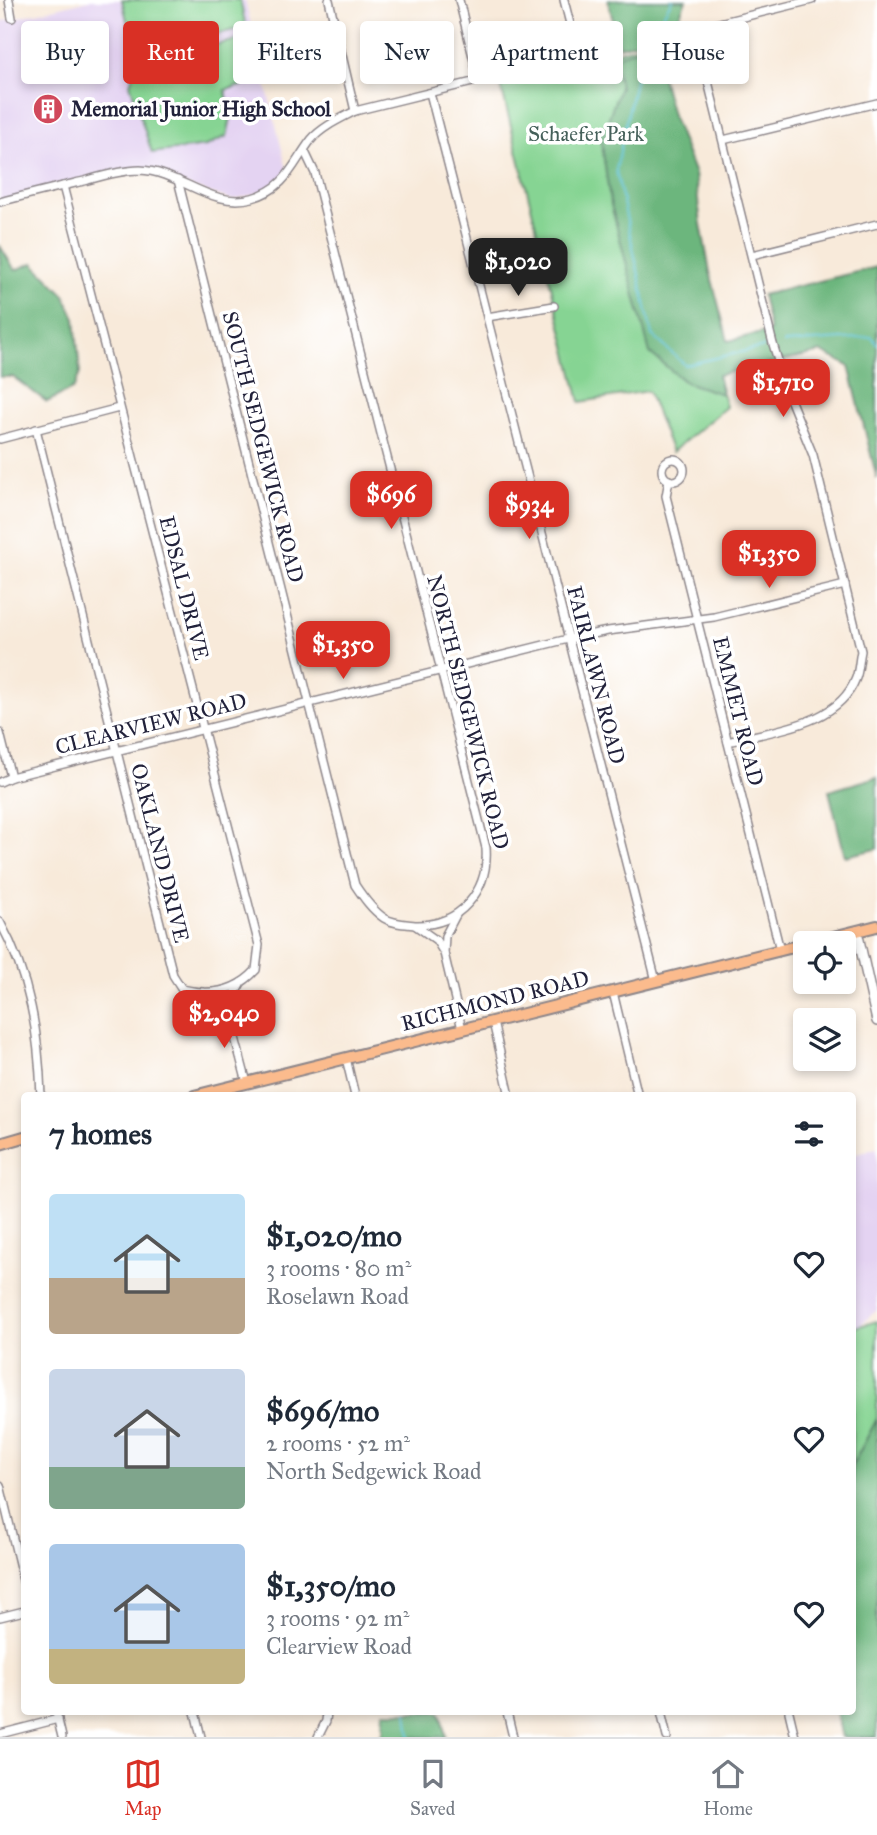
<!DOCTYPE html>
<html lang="en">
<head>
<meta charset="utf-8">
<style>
  body { margin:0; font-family:"IM FELL Great Primer",serif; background:#f6f6f7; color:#1f2937; height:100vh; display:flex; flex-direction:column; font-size:26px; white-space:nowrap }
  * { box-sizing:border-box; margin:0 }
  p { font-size:23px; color:#747a83 }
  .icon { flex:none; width:38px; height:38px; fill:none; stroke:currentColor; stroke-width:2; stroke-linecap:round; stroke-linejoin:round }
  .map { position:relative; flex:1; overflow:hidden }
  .side { position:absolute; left:21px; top:1092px; width:835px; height:623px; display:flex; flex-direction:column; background:#fff; border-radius:7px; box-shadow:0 4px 10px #0003 }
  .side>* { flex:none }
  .guide { position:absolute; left:21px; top:21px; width:836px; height:63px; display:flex; gap:14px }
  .tools { position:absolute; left:793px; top:931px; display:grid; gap:14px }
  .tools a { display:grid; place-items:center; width:63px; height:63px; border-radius:7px; background:#fff; box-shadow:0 4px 10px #0003; font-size:35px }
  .price { position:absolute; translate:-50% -60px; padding:0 16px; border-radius:14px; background:#d93025; color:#fff; font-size:23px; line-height:46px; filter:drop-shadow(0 2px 4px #0008) }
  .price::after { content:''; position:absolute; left:50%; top:42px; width:21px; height:16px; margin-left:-10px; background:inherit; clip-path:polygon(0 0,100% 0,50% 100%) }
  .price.active { background:#222; color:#fff }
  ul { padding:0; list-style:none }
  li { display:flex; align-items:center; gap:21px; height:175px; padding:0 28px }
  li span { display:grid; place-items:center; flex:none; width:196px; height:140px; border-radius:7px; color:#555 }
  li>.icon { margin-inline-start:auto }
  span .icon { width:84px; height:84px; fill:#fffc; stroke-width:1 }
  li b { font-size:30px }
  h2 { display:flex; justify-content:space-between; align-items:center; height:84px; padding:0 28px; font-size:30px }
  .chip { padding:0 24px; border-radius:7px; background:#fff; box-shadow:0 4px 10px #0003; font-size:24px; line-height:63px }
  .chip.active { background:#d93025; color:#fff }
  .tab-bar { display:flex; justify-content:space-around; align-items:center; height:98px; border-top:2px solid #e0e1e3; background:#fff; font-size:19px; color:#747a83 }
  .tab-bar a { display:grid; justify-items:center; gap:4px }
  .tab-bar .active { color:#d93025 }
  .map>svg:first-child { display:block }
</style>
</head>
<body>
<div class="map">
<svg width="877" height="1737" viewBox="0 0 877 1737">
  <rect width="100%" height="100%" fill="#fff"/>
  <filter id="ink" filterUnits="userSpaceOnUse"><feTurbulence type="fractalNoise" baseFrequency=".0143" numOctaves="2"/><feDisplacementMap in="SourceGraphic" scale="14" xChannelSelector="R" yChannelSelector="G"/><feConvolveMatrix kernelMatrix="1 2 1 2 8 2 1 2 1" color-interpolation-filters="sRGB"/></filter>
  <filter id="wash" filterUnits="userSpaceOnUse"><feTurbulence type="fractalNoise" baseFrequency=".00686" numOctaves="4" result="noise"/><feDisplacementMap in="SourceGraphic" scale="28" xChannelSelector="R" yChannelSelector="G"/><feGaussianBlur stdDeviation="1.57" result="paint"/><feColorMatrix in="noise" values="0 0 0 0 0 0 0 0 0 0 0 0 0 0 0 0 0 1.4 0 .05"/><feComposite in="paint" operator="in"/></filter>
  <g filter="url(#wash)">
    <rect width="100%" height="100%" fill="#f8eada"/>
    <!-- built -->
    <g fill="#e4d3f2">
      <path d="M89,0h156l43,174 -16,15 -40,11 -92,-30 -140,32v-180z"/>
      <path d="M877,1148v162l-25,22v-178z"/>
    </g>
    <!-- green -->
    <g fill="#86d493" stroke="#547b67" stroke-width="2">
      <path d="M122,0h118l6,27 -52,13 9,8 43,-10 10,44 -31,8 7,23 -5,23 -21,10 -54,7 -22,-69 10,-31h-5z"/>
      <path d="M639,46l87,361 -54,45 -24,-61 -68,11 -80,-320z"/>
      <path d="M877,1321v98l-25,47v-138z"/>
    </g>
    <!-- forest -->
    <g fill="#6cb67d" stroke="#476c5c" stroke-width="2">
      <path d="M608,0h78l-14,34 -53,13z"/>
      <path d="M653,44l19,71 23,59 6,50 9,48 18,69 42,-10 -8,-36 115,-28v212l-28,-113 -27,-14 -104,23 4,19 -37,-12 -35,-29 -40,-152 -9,-62 19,-52 -6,-25 5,-7z"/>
      <path d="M0,246l15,24 18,-7 31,31 11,24 5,55 -6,15 -27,14 -34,-25h-13z"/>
      <path d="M877,777v72l-32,7 -16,-65z"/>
      <path d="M877,1419v318h-35l-6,-25h16v-246z"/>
      <path d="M384,1712h56l6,25h-66l3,-6z"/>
    </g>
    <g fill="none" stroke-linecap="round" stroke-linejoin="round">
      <!-- stream -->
      <g stroke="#5bc3d7" stroke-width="2">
        <path d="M672,0l-31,53 -25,117 36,165 33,30 79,-18"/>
        <path d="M784,343l88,-6 5,7"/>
        <path d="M407,1712l3,25"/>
      </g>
    </g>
  </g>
  <g filter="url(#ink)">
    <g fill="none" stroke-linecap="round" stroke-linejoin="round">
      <!-- minor casing -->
      <g stroke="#8d868a" stroke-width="10">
        <g id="minor">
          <path d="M9,0l3,18"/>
          <path d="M329,0l26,111"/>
          <path d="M459,0l20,81"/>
          <path d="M430,93l226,888"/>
          <path d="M723,140l154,-37"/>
          <path d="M178,180l177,705c8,12 17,25 29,33 9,6 21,6 31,7 45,1 74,-34 71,-77l-171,-675 -10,-21"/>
          <path d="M0,202c29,-8 59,-15 88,-22 17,-5 35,-10 52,-10 39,1 71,39 112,28 35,-10 40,-33 59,-58 11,-13 29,-21 44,-29l223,-55 -14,-56"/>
          <path d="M752,255l125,-31"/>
          <path d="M487,317l67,-11"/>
          <path d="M36,429l137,546 9,14c28,7 54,3 74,-19l3,-25 -196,-759"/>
          <path d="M0,439l119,-31"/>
          <circle cx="673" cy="470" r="11"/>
          <path d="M669,480l-3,16 114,454"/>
          <path d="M0,733l11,44"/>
          <path d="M728,742c43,-12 110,-16 128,-64 3,-8 3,-18 5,-27l-48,-196 -25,-61 -15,-50 -78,-315 117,-29"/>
          <path d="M0,782l11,-5 557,-138 40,-8 106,-14 131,-32"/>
          <path d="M0,922c30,55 39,112 41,174"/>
          <path d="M416,926l20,14 8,13 18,76"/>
          <path d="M444,953l1,-17 11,-21"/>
          <path d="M613,992l25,104"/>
          <path d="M209,993l19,18 19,72"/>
          <path d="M228,1011l4,-12 9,-16"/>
          <path d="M493,1022l17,74"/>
          <path d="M346,1058l9,38"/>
          <path d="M0,1485l24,99"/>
          <path d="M0,1617l24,-6"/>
          <path d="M56,1712l6,25"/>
          <path d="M195,1712l6,25"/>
          <path d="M507,1712l6,25"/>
          <path d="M661,1712l6,25"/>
          <path d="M789,1712l6,25"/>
          <path d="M0,1734l58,-15"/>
          <path d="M318,1737l8,-16 1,-9"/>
        </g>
      </g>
      <!-- tertiary casing -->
      <g stroke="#8d868a" stroke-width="12">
        <path id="tertiary" d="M857,931l20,90"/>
      </g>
      <!-- primary casing -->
      <g stroke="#8d868a" stroke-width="14">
        <g id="primary">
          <path d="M809,943l68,-17"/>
          <path d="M194,1096l611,-152"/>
          <path d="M0,1144l24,-7"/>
        </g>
      </g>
      <!-- minor -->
      <use href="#minor" stroke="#fff" stroke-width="7"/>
      <!-- tertiary -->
      <use href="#tertiary" stroke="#fff" stroke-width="9"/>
      <!-- primary -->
      <use href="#primary" stroke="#fbbb8d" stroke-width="10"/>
    </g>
  </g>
  <!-- icons -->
  <defs>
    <g id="building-disc" transform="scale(1.575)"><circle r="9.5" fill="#d1495b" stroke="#fff"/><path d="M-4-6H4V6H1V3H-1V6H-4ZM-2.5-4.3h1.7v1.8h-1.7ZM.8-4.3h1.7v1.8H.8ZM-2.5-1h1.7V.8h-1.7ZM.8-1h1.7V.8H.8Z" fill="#fff"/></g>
  </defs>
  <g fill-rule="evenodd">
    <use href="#building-disc" x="48" y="109"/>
  </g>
  <g text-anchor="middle" stroke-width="7" stroke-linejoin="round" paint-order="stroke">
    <!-- poi labels -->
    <g font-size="21" font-weight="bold" fill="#22223b" stroke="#fff" text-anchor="start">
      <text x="71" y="116">Memorial Junior High School</text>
    </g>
    <!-- park labels -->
    <g font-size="21" fill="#45605a" stroke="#fff">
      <text x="586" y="141">Schaefer Park</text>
    </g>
    <!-- street labels -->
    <g font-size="21" fill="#22223b" stroke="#fff">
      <text transform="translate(263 447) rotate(76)" y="7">SOUTH SEDGEWICK ROAD</text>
      <text transform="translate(184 588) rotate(76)" y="7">EDSAL DRIVE</text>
      <text transform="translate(596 675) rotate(76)" y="7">FAIRLAWN ROAD</text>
      <text transform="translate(738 711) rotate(76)" y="7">EMMET ROAD</text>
      <text transform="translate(468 712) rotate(76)" y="7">NORTH SEDGEWICK ROAD</text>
      <text transform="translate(151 724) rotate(-14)" y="7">CLEARVIEW ROAD</text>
      <text transform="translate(160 853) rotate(76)" y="7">OAKLAND DRIVE</text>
      <text transform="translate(495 1001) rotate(-14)" y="7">RICHMOND ROAD</text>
    </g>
  </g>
</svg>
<div class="tools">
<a><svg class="icon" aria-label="locate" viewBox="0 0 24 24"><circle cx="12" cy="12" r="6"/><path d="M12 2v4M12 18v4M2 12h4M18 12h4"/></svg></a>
<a><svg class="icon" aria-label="layers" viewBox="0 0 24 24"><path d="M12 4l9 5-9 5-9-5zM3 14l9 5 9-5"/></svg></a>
</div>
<b class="price active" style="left:518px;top:298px">$1,020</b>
<b class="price" style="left:783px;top:419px">$1,710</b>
<b class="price" style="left:391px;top:531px">$696</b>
<b class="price" style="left:529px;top:541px">$934</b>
<b class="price" style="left:769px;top:590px">$1,350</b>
<b class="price" style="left:343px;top:681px">$1,350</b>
<b class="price" style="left:224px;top:1050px">$2,040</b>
<div class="guide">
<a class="chip">Buy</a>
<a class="chip active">Rent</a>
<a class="chip">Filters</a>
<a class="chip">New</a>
<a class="chip">Apartment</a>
<a class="chip">House</a>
</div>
<section class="side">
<h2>7 homes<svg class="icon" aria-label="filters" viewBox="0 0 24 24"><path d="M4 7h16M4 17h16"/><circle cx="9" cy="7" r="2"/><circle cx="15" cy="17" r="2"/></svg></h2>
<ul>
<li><span style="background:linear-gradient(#bfe0f5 60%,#b9a48a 0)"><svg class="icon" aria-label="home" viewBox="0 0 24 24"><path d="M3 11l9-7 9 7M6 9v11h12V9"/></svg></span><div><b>$1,020/mo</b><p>3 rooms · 80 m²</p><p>Roselawn Road</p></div><svg class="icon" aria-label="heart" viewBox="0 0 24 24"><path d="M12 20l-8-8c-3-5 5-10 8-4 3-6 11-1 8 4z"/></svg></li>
<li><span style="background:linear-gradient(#c9d6e8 70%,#7fa58c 0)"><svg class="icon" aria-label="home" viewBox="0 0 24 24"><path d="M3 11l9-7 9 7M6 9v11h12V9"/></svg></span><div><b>$696/mo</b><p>2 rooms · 52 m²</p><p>North Sedgewick Road</p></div><svg class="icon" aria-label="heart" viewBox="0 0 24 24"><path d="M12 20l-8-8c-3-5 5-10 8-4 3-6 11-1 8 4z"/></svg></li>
<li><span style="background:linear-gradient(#a9c7e8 75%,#c2b280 0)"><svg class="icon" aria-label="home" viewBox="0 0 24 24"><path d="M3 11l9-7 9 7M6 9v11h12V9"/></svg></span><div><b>$1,350/mo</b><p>3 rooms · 92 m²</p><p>Clearview Road</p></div><svg class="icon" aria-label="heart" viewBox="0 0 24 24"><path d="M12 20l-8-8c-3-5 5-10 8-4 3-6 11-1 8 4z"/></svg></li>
</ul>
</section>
</div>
<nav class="tab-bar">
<a class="active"><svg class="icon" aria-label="map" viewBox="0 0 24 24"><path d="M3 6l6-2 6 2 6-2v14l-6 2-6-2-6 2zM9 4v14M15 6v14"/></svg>Map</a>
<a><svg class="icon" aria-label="saved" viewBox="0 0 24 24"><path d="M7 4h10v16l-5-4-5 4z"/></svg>Saved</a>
<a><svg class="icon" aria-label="home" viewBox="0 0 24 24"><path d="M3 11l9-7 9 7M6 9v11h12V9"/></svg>Home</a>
</nav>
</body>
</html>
